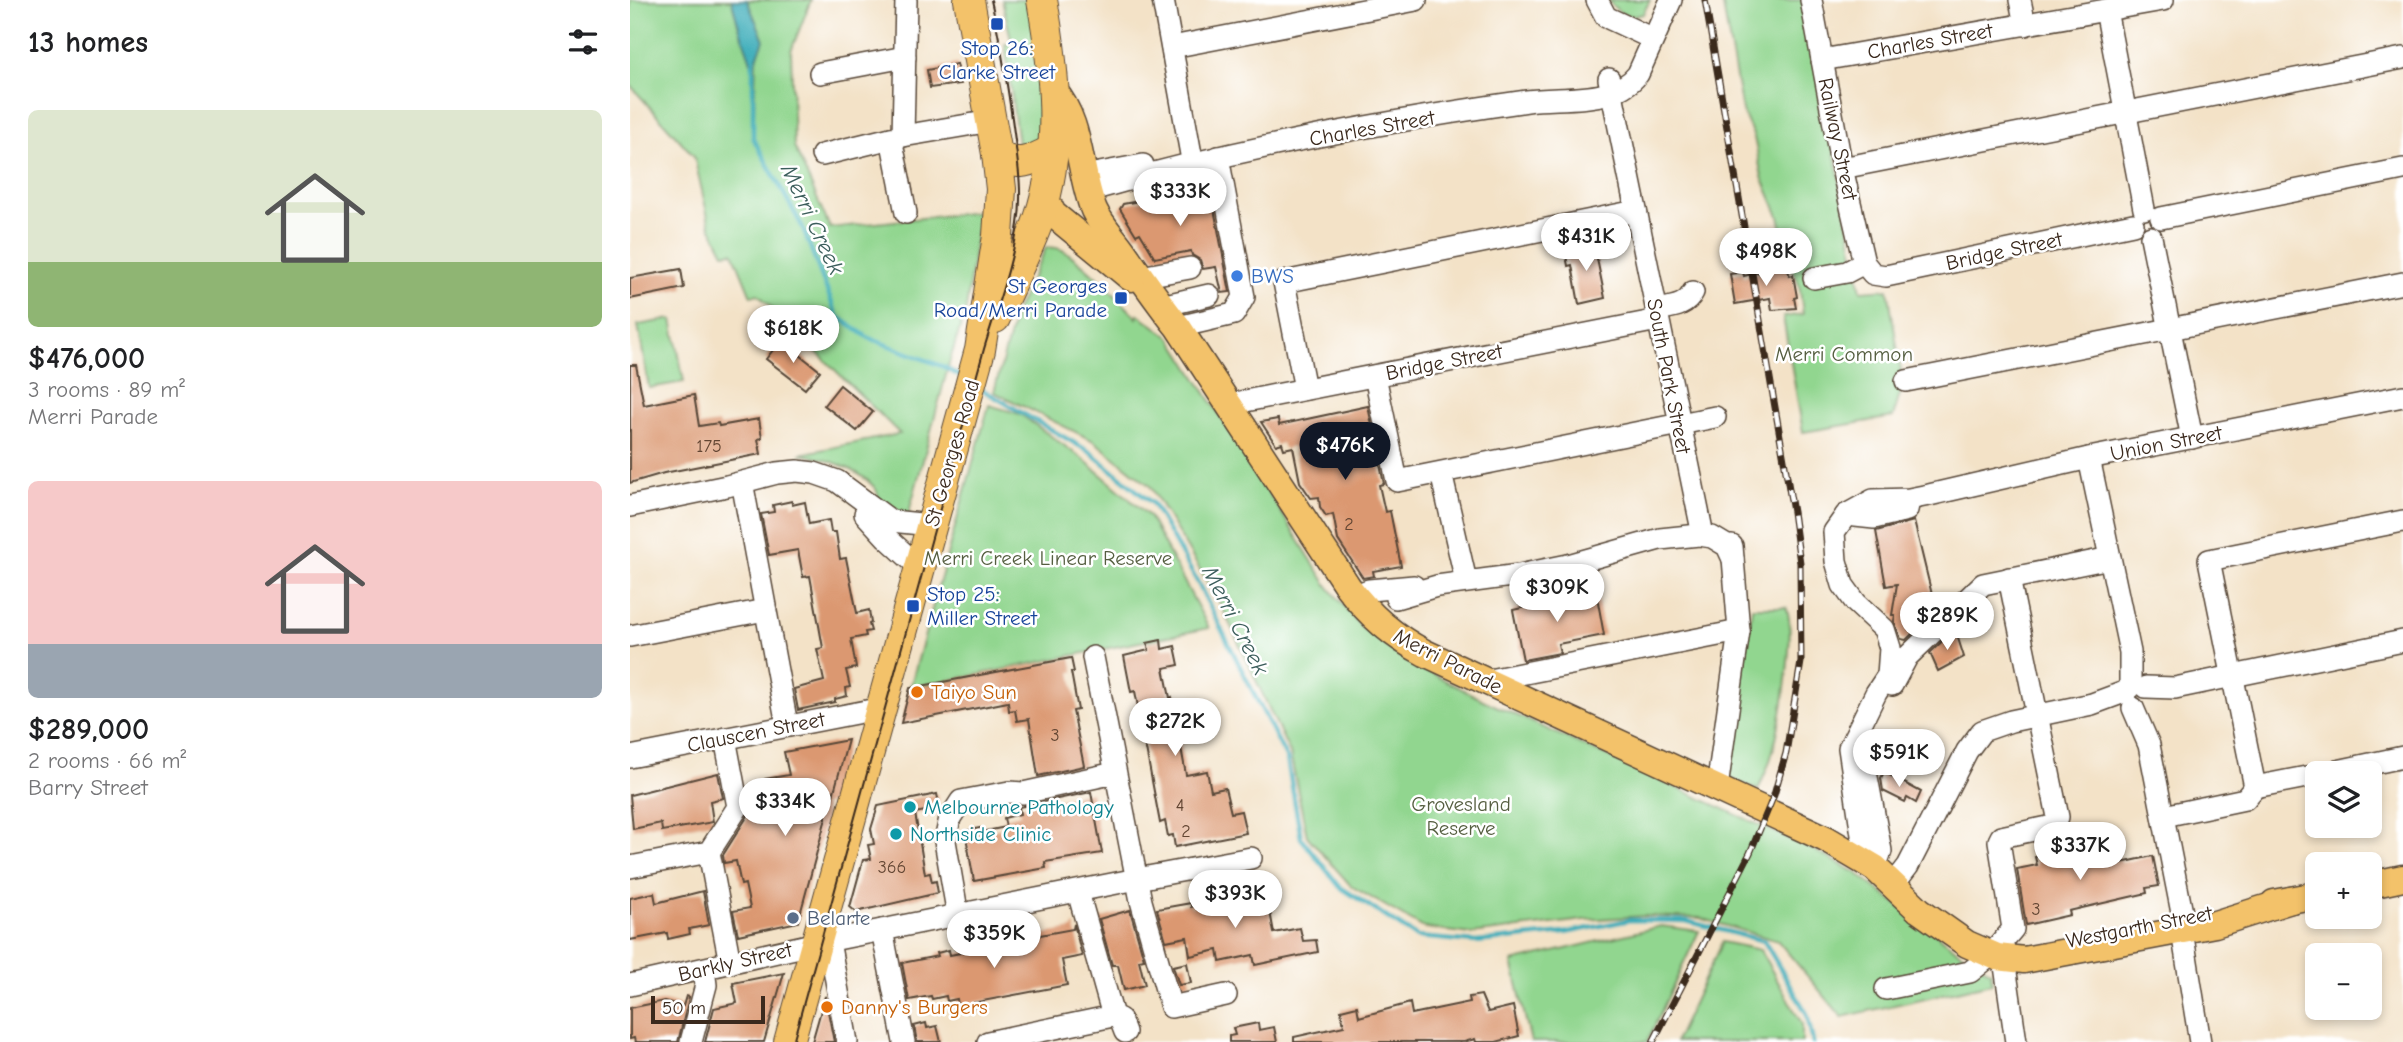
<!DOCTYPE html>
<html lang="en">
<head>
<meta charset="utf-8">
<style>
  body { margin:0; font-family:"Comic Neue",sans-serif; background:#f2f2f2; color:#202124; height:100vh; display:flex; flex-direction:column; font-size:26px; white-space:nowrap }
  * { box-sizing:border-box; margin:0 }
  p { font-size:23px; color:#757577 }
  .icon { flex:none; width:38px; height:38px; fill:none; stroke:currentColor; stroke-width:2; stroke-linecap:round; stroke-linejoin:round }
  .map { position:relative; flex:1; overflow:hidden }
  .side { display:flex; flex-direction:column; background:#fff; width:630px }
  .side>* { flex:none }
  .tools { position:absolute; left:1675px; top:761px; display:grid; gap:14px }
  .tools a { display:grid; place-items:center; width:77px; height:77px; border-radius:10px; background:#fff; box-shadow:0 4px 10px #0003; font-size:35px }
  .scale { position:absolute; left:21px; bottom:18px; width:114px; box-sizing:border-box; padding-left:7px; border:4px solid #3b2a1e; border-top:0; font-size:19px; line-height:24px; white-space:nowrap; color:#3b2a1e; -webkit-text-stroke:5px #fff; paint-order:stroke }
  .price { position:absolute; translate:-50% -60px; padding:0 16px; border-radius:24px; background:#fff; color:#222; font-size:23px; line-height:46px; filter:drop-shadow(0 2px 4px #0008) }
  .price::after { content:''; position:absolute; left:50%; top:42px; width:21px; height:16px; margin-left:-10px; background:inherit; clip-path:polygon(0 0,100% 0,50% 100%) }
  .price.selected { background:#111827; color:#fff }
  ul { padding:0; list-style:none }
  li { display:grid; align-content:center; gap:14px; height:371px; padding:0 28px }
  li span { display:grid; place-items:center; height:217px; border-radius:10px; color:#555 }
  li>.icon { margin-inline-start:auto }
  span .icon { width:126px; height:126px; fill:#fffc; stroke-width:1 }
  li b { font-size:30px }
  h2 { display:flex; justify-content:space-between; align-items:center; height:84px; padding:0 28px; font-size:30px }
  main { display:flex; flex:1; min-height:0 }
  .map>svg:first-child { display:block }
</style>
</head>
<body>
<main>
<section class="side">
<h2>13 homes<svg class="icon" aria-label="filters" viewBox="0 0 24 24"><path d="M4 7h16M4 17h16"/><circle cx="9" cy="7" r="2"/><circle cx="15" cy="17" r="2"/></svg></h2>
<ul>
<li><span style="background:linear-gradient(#dfe7d0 70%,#8fb573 0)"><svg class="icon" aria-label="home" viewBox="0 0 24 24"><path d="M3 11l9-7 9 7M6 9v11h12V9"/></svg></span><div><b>$476,000</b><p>3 rooms · 89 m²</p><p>Merri Parade</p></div></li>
<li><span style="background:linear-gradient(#f6c9c9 75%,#9aa5b1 0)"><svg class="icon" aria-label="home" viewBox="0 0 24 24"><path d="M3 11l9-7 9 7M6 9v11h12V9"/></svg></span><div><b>$289,000</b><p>2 rooms · 66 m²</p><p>Barry Street</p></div></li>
</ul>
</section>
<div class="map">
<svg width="1773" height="1042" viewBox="0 0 1773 1042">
  <rect width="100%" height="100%" fill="#fff"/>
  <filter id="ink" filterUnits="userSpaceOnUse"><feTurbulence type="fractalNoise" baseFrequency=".0143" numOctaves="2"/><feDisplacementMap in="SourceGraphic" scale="14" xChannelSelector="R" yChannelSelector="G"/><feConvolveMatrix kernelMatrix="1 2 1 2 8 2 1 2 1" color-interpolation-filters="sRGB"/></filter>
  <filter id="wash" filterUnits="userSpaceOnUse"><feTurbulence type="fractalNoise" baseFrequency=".00686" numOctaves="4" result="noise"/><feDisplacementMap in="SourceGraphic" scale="28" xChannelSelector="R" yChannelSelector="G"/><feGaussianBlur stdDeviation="1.57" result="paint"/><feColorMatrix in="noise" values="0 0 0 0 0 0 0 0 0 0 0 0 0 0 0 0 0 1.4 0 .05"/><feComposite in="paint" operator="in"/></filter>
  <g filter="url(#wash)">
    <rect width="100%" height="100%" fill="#f3e2c7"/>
    <!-- green -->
    <g fill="#91d68f" stroke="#668056" stroke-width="2">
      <path d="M0,0h114l8,33 2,84 3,-80 -10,-37h64l-20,51 3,95 36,82 149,-16 -13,97 -16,51 -42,156 -27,-7c-1,-6 -2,-16 -6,-21 -16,-20 -51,-30 -75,-34l100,-20 -142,-140 -7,2 -18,-44 -9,1 -14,-27 -16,-70 -64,-71z"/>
      <path d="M372,0h29l11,58 -4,84 -19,10 -14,-108 7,-1z"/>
      <path d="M978,0h42l-7,14c-16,5 -25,-1 -35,-14z"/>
      <path d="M1092,0h83l56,291 27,-2 15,95 -10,33 -90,15 -20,-115 20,-3c-2,-14 -2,-35 -12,-45l-12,-53 -17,-39 -8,-40 -12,-26z"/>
      <path d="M416,248c6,-1 10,-1 16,2 20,10 58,50 75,68l1,-4 33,24 156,247 34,42 62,42 62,32 325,147 45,24 103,79 33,21 1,11 -150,34 -64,-76 -78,-23 -55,-2 -61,4 -113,14 -47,-6 -73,-42 -44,-50 -17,-83 -69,-148 -71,-119 -56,-45 -100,-49 23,-84z"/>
      <path d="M42,319l12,63 -35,6 -11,-63z"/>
      <path d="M359,405l31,9 63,45 66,57 60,112 -299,60z"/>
      <path d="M1122,607h34c11,23 -6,120 -14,147 -3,12 -9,24 -14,36l-30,-12z"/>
      <path d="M1031,926l38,5 -52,111h-116l-19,-80z"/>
      <path d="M1092,942l38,8 42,74v18h-127z"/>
    </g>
    <!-- water -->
    <path fill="#3eadba" stroke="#3c6c6c" stroke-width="2" d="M102,0h15l17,40 -11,28c-7,-23 -17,-44 -21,-68z"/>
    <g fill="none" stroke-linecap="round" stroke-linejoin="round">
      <!-- stream -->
      <g stroke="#3eadba" stroke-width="4.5">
        <path d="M123,63v75l49,88 35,90 32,22 75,29 17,10"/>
        <path d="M351,389l109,63 63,52 45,79 89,176 14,79 39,49 77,50 59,5 89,-9 65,-13 56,1 78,20 43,73 6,28"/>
      </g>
    </g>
    <g id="blocks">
      <!-- building -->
      <g fill="#db9871">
        <path d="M327,64l4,20 -31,4 -3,-18z"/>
        <path d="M580,188l20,104 -8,1 -6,-26 -13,2 -3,-9 -8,-5 -1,-4 -36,7 -15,-25 -4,2 -16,-26 3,-5z"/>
        <path d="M964,244l11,54 -26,6 -7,-39 -4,1 -3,-16z"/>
        <path d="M1156,265l4,11 3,-1 4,22 -3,1 2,10 -24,2 -2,-12 -35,6 -5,-30 13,-2 1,4z"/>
        <path d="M51,269l3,19 -54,11v-21z"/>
        <path d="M151,340l39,31 -15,18 -39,-30z"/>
        <path d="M0,365h6l8,40 50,-10 5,31 19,-3 1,3 40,-7 3,19 -4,1 3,15 -97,19 -34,10z"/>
        <path d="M210,385l33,27 -16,19 -33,-26z"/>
        <path d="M738,406l16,78 -5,1 6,27 5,-1 11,55 -28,5 1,5 -11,2 -25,-38 -5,-26 -7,2 -6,-9 -1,-10 -8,1 -11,-16 -7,-35 -9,2 -2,-6 -6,2 -15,-23 17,-3 1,6z"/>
        <path d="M162,501v4l13,-3 4,22 20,-4 2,12h5l4,27 6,-1 11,55 12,-3 2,13 -2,1 2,7 -6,1 1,4 -15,3 5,29 -10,2 4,17 -4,1 1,8 -12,3v3l-37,8 -4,-21 30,-8 -7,-32 6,-1 -5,-28 -8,-44 -7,1 -5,-27 -29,5 -8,-41 13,-2 -1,-7z"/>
        <path d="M1284,521l20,82 -2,11 -26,26 -5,-1 -7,-18 1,-6h-3l5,-31 -11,2 -10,-55z"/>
        <path d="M966,591l8,44 -46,9 2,9 -37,7 -10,-50z"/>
        <path d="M1325,629l9,28 -26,14 -8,-18z"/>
        <path d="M531,640l1,9 13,-3 4,19 -15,3 6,30 2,-1 14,78 21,-4 4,20 14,-3 6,25 10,-2 5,22 -71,14 -2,-12 -5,1 -3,-15 -5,2 -25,-132 -4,1 -7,-36 25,-6 -2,-7z"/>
        <path d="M441,658l3,14h-3l7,38 -5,1 11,55 -46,10 -9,-57 -12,2 -2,-11 -6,1 -1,-9 -107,21 9,-35z"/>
        <path d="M218,740l-17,63 -7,2 2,13 -28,104 -60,13 -5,-24 17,-3 -5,-24 -4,1 -5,-24 -12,2 -1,-8 26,-41 1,-6 12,-3 -3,-18 6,-8 24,-4 -5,-23z"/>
        <path d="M1254,772l37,20 -5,11 -9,-5 -2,4 -22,-11 -2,-13z"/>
        <path d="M88,773l5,25 -13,3 3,21 -51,9 -1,-8 -28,6 -3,-34z"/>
        <path d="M461,792l11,61 -57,9 1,6 -72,13 -9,-50 15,-3 1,4 25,-5 -2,-9 16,-4 -1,-7z"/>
        <path d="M307,794l3,14 -25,5 10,61 5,-1 2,9 4,-1 2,12 -82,19 -6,-5 13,-47 8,-1 -3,-14 6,-1 -3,-15 7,-23z"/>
        <path d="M1457,841l2,9 7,-1 3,14 21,-5 1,5 32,-7 6,30 -13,2 1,5 -78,18 1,4 -44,10 -9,-56 20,-4 -2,-8 33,-6 -1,-6z"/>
        <path d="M635,885l9,48 26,-5 3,13 13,-1 2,12 -63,13 -2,-10 -33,7 -2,-12 -28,6 -3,-19 -21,4 -9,-32 34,-6v4l12,-3 1,3 38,-8 -2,-9z"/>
        <path d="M73,891l6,34 -20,4 1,5 -22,5 -1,-6 -37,7v-42l24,-5 2,10z"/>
        <path d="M500,910l14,49 -5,1 6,25 -21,5 -6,-25h-6l-13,-46z"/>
        <path d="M444,924l8,32 -20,4 5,25 -95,18 1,5 -14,3 -2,-12 -10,2 -1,-5 -14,3 -1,-3 -22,4 -7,-37 36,-7 -1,-3 12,-3 1,5 56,-11 -1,-4 12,-3 -1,-3 12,-2 1,5 44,-8z"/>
        <path d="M557,963l4,20 -12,2 -6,-19z"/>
        <path d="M154,973l-20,69h-59l9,-34 23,-5 -4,-20z"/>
        <path d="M851,995l7,17 25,-6 6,30 -23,6h-20l-1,-3 -11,3h-170v-5l50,-11 -3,-16 16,-4 2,11 51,-14 2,11 58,-12 -1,-5z"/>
        <path d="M56,996l3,1 -11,45h-43l-1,-4 -4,1v-31l34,-7 19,5z"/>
        <path d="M195,996l9,46h-22l6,-21z"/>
        <path d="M296,1023l1,5 10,-2 4,16h-24l-3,-16z"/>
        <path d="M628,1023l1,7 15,-3 3,15h-48v-6l6,-1 -2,-7z"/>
      </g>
    </g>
  </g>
  <g filter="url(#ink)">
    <use href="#blocks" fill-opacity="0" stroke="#574637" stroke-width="2"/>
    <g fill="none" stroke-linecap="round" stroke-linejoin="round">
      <!-- minor casing -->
      <g stroke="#574637" stroke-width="24">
        <g id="minor">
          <path d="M533,0l29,160"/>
          <path d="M967,0l9,17 47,22"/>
          <path d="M1181,0l31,168 22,95 9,11 13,2 247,-52"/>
          <path d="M1390,0l5,25"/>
          <path d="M1476,10l38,199"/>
          <path d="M542,47l244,-47"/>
          <path d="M1192,60l341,-60"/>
          <path d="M190,73l85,-16"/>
          <path d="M979,79l94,456"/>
          <path d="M273,136l3,-136"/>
          <path d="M261,138l15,75"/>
          <path d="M192,155l69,-17 100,-17"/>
          <path d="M1212,168l561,-110"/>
          <path d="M453,176l60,-11"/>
          <path d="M458,191c143,-41 291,-69 439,-90 35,-5 87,4 111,-27l33,-74"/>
          <path d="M1531,218l242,-49"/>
          <path d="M1521,237l41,201"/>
          <path d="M510,277l50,-9"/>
          <path d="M1184,278l33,-6 17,-9"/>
          <path d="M531,306l48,-11"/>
          <path d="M1026,310c15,-3 30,-3 37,-18"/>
          <path d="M548,327l56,-13 10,-17 -26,-140"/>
          <path d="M745,376l22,105 318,-64"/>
          <path d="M1276,381l497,-98"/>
          <path d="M675,389l-21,-107 352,-71"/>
          <path d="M600,404l428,-84"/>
          <path d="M1459,458l41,194v36"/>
          <path d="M811,473l25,108"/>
          <path d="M113,487l44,238"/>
          <path d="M0,506l97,-20 50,-13 20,-2 17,2 23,8 54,40 40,4"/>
          <path d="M235,514l21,23 34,31"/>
          <path d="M1216,515l28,3 33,-8 2,-9"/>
          <path d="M725,595l14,-5 45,-4"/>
          <path d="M766,598l41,-12 82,-11 49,-10 92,-26 39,-4 13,2 15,9 6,13"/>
          <path d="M0,636l135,-26"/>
          <path d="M463,657l48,244 30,106 55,-12"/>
          <path d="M854,681l255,-50"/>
          <path d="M1262,685l15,-28 76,-73 127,-26"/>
          <path d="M1516,687l29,1 228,-47"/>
          <path d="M1503,708l16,37 34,173"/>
          <path d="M0,757l252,-49"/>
          <path d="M1236,772l15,79 -6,17"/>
          <path d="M1693,774l80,-17"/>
          <path d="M1625,787l-46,-227 194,-39"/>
          <path d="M1087,788l22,-157 -7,-85"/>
          <path d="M1534,816l81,-17 10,-12 62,-12"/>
          <path d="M79,852l21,111"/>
          <path d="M1232,860v-25l-13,-87 27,-55 12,-18 2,-27 -6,-19 -28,-26 -13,-18 -7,-24 -2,-29 12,-17 27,-15 36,-1 20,-4 160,-37 314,-62"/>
          <path d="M0,867l79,-15 29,-45 -13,-69"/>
          <path d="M1268,879l10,-13 59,-115 15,-20 29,-10 81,-17 35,-13"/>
          <path d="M328,916l-13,-75 5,-23 11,-17 48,-9 14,1 92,-20"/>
          <path d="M252,930l22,112"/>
          <path d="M1552,931l18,111"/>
          <path d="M199,941l18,101"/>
          <path d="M1372,945l14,97"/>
          <path d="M0,985l187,-42 320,-64 114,-21"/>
          <path d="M1256,989l84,-17 21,-17 22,-26 -14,-88 2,-4 52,-11 5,-9 -49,-239"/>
          <path d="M483,1016l7,3 5,13"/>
          <path d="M61,1042l15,-57 -2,-16"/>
          <path d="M358,1042l125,-26 -35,-124"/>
        </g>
      </g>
      <!-- major casing -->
      <g stroke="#574637" stroke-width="29">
        <g id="major">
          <path d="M423,90c29,32 25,81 41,120 7,15 18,26 28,40 18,26 36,52 56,77l170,260c22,29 45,49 77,66l401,186 49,29 44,42 48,34 30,13 27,3 191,-36 76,-24"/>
          <path d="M415,198l8,16 78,64"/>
          <path d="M1740,885l33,-7"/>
          <path d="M1644,903l43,-8"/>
        </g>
      </g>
      <!-- highway casing -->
      <g stroke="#574637" stroke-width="32">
        <g id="highway">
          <path d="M367,154c19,16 38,5 57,-5"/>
          <path d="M365,318c14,-33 32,-65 44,-99 24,-71 16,-146 3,-219"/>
          <path d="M159,1042l191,-692 18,-114 3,-47 -4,-35 -28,-154"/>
        </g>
      </g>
      <!-- minor -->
      <use href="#minor" stroke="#fff" stroke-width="21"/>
      <!-- major -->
      <use href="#major" stroke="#f3c26a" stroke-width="26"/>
      <!-- highway -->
      <use href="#highway" stroke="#f3c26a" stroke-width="30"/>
      <!-- tram -->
      <path stroke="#3b2a1e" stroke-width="2" d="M163,1042l191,-693c12,-41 28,-82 34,-125 5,-30 0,-61 -4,-91 -6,-45 -13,-89 -23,-133"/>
      <!-- rail casing -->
      <g stroke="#3b2a1e" stroke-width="7">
        <path id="rail" d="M1023,1042l97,-189 24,-58 12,-42 15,-91 -1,-99 -7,-51 -88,-512"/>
      </g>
      <!-- rail -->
      <use href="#rail" stroke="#fff" stroke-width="4.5" stroke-dasharray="13" stroke-linecap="butt"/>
    </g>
  </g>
  <!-- markers -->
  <g fill="#1a4fb4" stroke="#fff" stroke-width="2.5">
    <rect x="360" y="17" width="14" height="14" rx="3.5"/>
    <rect x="484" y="291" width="14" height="14" rx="3.5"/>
    <rect x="276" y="599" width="14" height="14" rx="3.5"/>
  </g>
  <circle fill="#3f7fe0" stroke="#fff" stroke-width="2.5" cx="607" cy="276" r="7"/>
  <g fill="#e8710a" stroke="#fff" stroke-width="2.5">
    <circle cx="287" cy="692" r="7"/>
    <circle cx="197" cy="1007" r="7"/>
  </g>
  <g fill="#0f9aa8" stroke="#fff" stroke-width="2.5">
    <circle cx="280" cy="807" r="7"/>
    <circle cx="266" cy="834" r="7"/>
  </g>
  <circle fill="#5c6f8a" stroke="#fff" stroke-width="2.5" cx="163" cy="918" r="7"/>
  <g text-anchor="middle" stroke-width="5" stroke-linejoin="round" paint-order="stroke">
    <!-- number labels -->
    <g font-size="18" fill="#634633">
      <text x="79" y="452">175</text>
      <text x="719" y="530">2</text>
      <text x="425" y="741">3</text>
      <text x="550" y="811">4</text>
      <text x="556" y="837">2</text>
      <text x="262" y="873">366</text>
      <text x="1406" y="915">3</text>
    </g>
    <!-- street labels -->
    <g font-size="21" fill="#3b2a1e" stroke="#fff">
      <text transform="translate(1300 41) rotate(-10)" y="7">Charles Street</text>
      <text transform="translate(742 128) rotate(-10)" y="7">Charles Street</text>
      <text transform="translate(1208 139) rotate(78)" y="7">Railway Street</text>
      <text transform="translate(1374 251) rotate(-12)" y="7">Bridge Street</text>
      <text transform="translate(814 362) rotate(-11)" y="7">Bridge Street</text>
      <text transform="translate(1039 376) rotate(79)" y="7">South Park Street</text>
      <text transform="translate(1536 443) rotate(-11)" y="7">Union Street</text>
      <text transform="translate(322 453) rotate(-74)" y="7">St Georges Road</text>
      <text transform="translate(818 661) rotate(27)" y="7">Merri Parade</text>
      <text transform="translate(126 732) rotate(-11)" y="7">Clauscen Street</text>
      <text transform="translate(1509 927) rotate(-11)" y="7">Westgarth Street</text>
      <text transform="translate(105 962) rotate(-13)" y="7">Barkly Street</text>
    </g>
    <!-- transit labels -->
    <g font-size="21" fill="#164399" stroke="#fff">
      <text x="367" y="55">Stop 26:<tspan x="367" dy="24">Clarke Street</tspan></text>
      <text x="477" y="293" text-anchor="end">St Georges<tspan x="477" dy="24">Road/Merri Parade</tspan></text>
      <text x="297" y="601" text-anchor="start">Stop 25:<tspan x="297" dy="24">Miller Street</tspan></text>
    </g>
    <!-- shop labels -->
    <g font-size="21" fill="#366cbe" stroke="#fff" text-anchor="start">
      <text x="621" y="283">BWS</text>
    </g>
    <!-- park labels -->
    <g font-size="21" fill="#555e40" stroke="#fff">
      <text x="1214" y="361">Merri Common</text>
      <text x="418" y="565">Merri Creek Linear Reserve</text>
      <text x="831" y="811">Grovesland<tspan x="831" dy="24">Reserve</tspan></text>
    </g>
    <!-- food labels -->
    <g font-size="21" fill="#c56008" stroke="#fff" text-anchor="start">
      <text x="301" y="699">Taiyo Sun</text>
      <text x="211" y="1014">Danny's Burgers</text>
    </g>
    <!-- culture labels -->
    <g font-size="21" fill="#0d838f" stroke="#fff" text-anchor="start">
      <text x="294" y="814">Melbourne Pathology</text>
      <text x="280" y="841">Northside Clinic</text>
    </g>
    <!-- service labels -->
    <g font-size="21" fill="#4e5e75" stroke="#fff" text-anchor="start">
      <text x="177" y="925">Belarte</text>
    </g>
    <!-- water labels -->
    <g font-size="23" font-style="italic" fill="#3c5e5c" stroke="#fff">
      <text transform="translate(183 219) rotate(65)" y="8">Merri Creek</text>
      <text transform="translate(606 620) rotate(63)" y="8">Merri Creek</text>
    </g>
  </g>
</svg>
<div class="tools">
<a><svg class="icon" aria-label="layers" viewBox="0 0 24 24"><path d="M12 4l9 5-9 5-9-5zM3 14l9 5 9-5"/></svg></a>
<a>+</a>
<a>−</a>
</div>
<div class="scale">50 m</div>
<b class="price" style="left:550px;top:228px">$333K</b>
<b class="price" style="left:956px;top:273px">$431K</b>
<b class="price" style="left:1136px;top:288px">$498K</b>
<b class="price" style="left:163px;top:365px">$618K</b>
<b class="price selected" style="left:715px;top:482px">$476K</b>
<b class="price" style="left:927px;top:624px">$309K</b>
<b class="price" style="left:1317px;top:652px">$289K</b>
<b class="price" style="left:545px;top:758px">$272K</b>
<b class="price" style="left:1269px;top:789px">$591K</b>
<b class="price" style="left:155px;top:838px">$334K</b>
<b class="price" style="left:1450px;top:882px">$337K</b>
<b class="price" style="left:605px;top:930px">$393K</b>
<b class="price" style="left:364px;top:970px">$359K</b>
</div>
</main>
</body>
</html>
